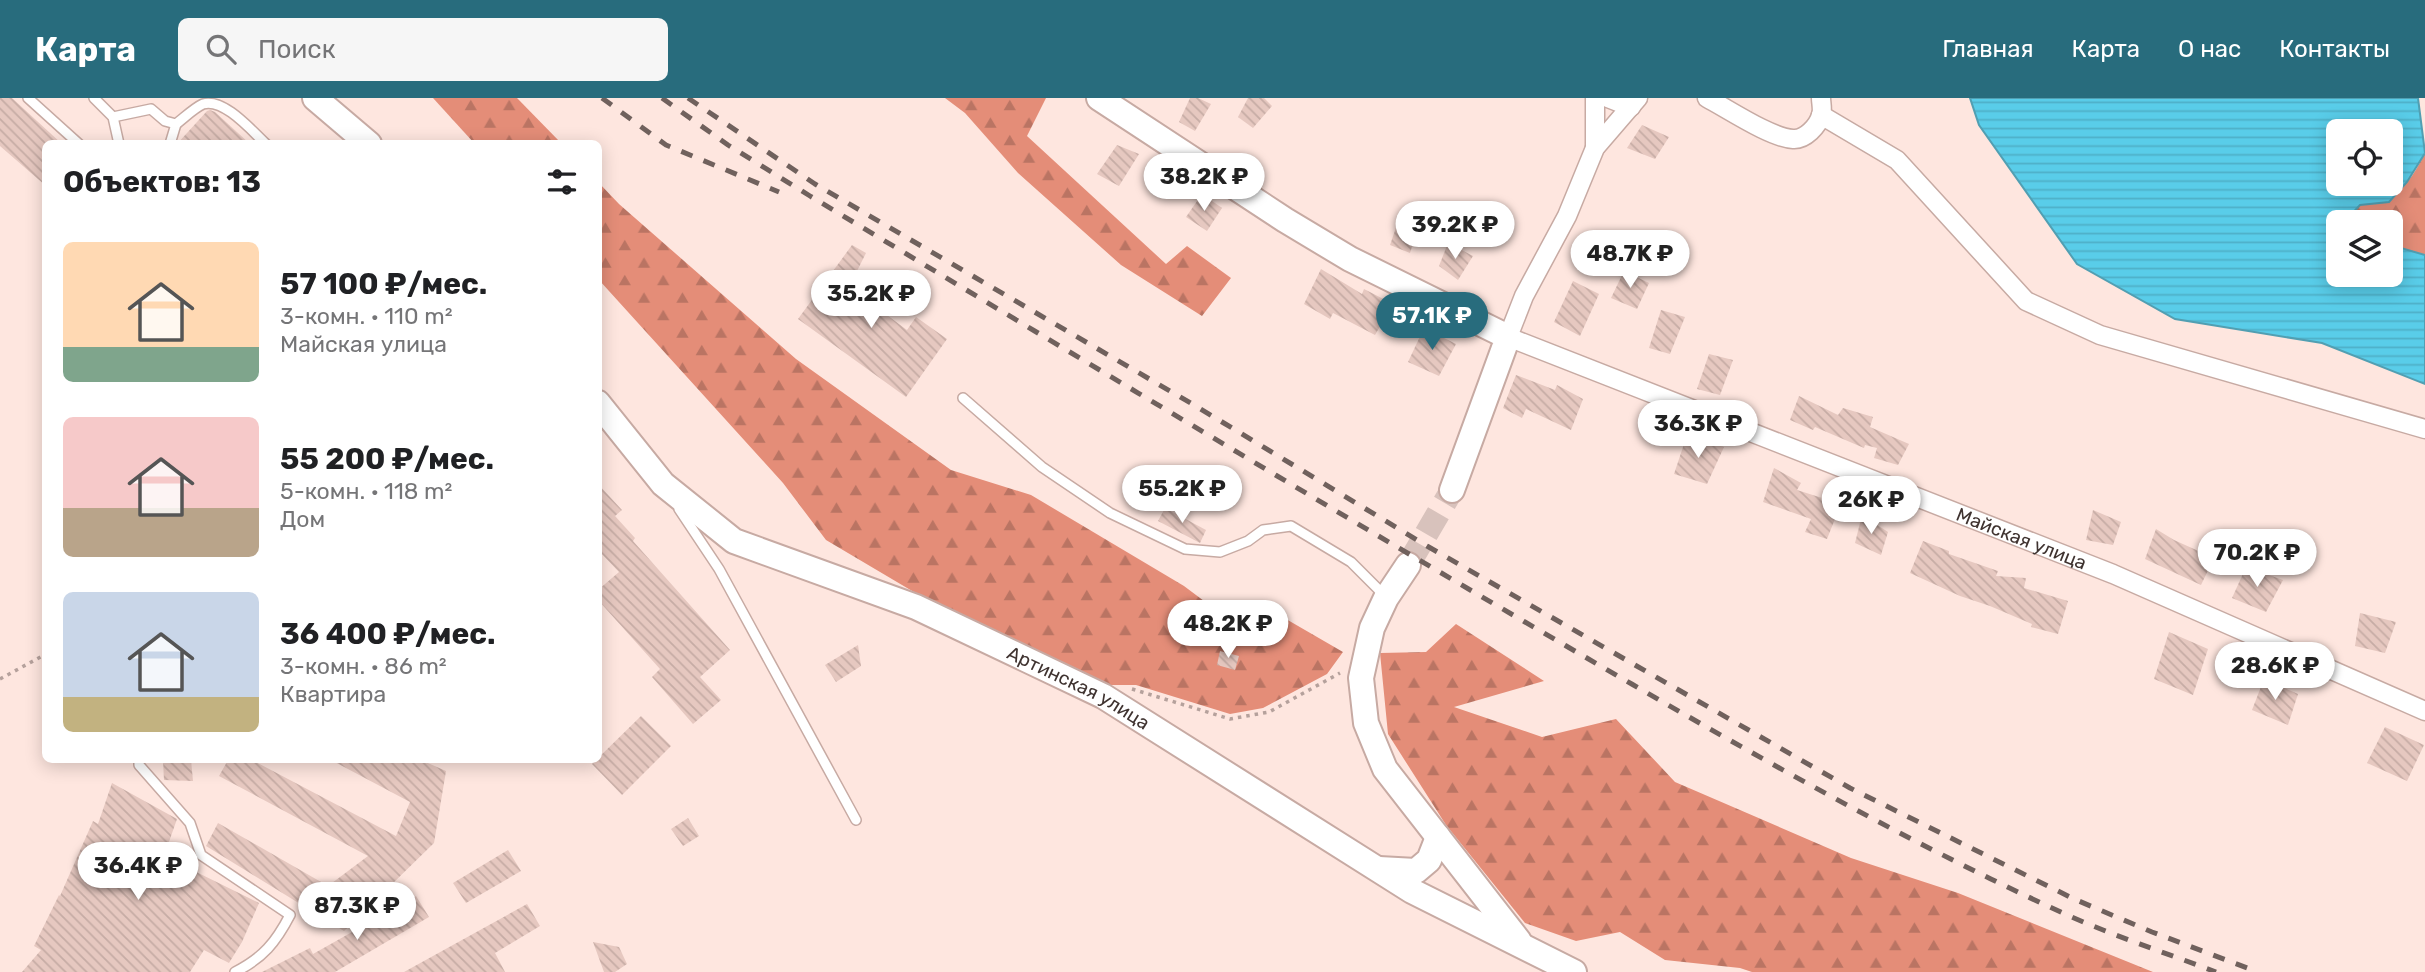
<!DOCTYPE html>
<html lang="ru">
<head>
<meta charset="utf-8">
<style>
  body { margin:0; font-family:Rubik,sans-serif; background:#f6f6f6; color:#202124; height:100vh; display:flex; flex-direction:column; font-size:26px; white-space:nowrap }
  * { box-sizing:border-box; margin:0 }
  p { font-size:23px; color:#757577 }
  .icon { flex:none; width:38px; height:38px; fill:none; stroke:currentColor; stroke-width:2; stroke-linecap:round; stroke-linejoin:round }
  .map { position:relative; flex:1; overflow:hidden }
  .details { position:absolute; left:42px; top:42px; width:560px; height:623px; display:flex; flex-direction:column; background:#fff; border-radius:10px; box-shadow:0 4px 18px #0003 }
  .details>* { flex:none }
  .fabs { position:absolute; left:2326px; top:21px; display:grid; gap:14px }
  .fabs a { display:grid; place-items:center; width:77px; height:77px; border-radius:10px; background:#fff; box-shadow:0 4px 18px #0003; font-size:35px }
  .price { position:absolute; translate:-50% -60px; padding:0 16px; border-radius:24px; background:#fff; color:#222; font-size:23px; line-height:46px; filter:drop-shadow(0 2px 4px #0008) }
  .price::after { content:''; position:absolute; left:50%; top:42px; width:21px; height:16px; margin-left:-10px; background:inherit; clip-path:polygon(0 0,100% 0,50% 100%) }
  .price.active { background:#286c7d; color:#fff }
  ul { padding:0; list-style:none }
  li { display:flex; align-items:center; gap:21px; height:175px; padding:0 21px }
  li span { display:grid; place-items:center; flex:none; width:196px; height:140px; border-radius:10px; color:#555 }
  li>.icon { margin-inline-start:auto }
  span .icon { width:84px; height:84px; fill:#fffc; stroke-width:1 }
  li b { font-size:30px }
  h2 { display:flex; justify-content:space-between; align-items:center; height:84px; padding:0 21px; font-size:30px }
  header { display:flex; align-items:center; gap:42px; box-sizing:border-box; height:98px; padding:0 35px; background:#286c7d; color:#fff }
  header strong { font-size:33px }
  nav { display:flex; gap:38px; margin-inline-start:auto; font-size:24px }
  .search { width:490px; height:63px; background:#f6f6f6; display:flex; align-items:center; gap:18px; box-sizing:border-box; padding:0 24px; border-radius:10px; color:#757577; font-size:26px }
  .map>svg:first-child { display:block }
</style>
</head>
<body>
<header>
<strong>Карта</strong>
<div class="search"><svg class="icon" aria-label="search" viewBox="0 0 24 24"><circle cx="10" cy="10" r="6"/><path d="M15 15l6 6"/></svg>Поиск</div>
<nav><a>Главная</a><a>Карта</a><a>О нас</a><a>Контакты</a></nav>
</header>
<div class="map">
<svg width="2425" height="874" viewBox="0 0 2425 874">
  <defs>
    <pattern id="forest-firs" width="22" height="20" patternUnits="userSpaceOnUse" patternTransform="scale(1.75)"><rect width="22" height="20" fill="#e48d78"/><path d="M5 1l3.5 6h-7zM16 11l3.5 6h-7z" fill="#ba7463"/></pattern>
    <pattern id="water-rules" width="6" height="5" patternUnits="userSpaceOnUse" patternTransform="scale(1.75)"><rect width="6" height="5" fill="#59cde9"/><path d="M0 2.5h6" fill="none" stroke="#4eb0c8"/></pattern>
    <pattern id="building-back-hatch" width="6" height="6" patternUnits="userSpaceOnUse" patternTransform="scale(1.75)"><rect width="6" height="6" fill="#e6c8c0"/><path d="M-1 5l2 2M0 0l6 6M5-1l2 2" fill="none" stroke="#c6aca5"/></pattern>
  </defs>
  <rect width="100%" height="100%" fill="#fee6df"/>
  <!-- forest -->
  <g fill="url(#forest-firs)">
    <path d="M433,0h84l44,45h-87z"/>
    <path d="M945,0h101l-19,38 139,128 21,-18 44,32 -29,38 -81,-51 -103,-92 -53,-60z"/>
    <path d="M2425,55v102l-34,-10 -1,-23h-43c7,-26 43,-24 60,-40 7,-7 13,-20 18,-29z"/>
    <path d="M599,85l20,21 177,155 155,111 80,25 153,91 48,36 30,-17 81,47 -16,22 -64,34 -33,6 -94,-29h-40l-145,-71 -125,-74 -43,-57 -184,-203z"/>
    <path d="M1456,526l88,57 -90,26 88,30 74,-18 59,63 176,76 107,35 195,79h-401l-12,-4 -75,-8 -45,-28 -44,9 -51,-18 -79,-98 -58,-91 -8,-81 46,-1z"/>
  </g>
  <!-- water -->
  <path fill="url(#water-rules)" stroke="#519fb2" stroke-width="2" fill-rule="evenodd" d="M1970,0h448l7,55 -18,29 -18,20 -29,3 -12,13 -1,4h-9v53h52l1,-30 34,10v129l-103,-41 -147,-24 -98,-55 -98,-139zM2338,33h52v53h-52z"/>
  <!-- building -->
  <g fill="url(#building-back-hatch)">
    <path d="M0,0h12l50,46h-16v42l-46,-40z"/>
    <path d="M1190,0h8l13,6 -16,27 -16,-9z"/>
    <path d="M1248,0h16l8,8 -19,22 -15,-11z"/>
    <path d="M210,12l5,2 35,32h-73l30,-33z"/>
    <path d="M1642,27l27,12 -14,22 -28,-11z"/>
    <path d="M1117,47l22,9 -20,32 -22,-12z"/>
    <path d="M1202,96l20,14 -15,23 -21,-14z"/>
    <path d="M1399,121l19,10 -8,24 -20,-8z"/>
    <path d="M1448,145l25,13 -15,24 -19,-14z"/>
    <path d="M852,147l14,8 -17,34 58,43 9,-13 31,22 -41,58 -108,-78z"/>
    <path d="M1321,171l41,25 2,-5 29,15 -18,31 -42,-22 -3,6 -26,-15z"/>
    <path d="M1624,173l25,12 -12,26 -26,-11z"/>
    <path d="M1573,183l26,13 -19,42 -26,-14z"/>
    <path d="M1661,212l24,7 -15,37 -21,-6z"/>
    <path d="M1424,230l32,16 -17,32 -31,-14z"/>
    <path d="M1709,256l24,6 -13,35 -23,-6z"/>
    <path d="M1516,277l39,15 2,-5 26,14 -12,31 -45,-21 -4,9 -19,-10z"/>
    <path d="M1799,298l39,19 5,-7 30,9 -3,10 39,17 -11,21 -24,-7 3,-10 -12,-3 -1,3 -49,-21 -2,3 -23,-10z"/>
    <path d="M1687,337l37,12 -17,37 -33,-10z"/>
    <path d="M1774,370l27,15 -4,7 44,14 -14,35 -22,-7 6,-13 -48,-17z"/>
    <path d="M598,386l24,26 -7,6 20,22 -2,3 97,109 -30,27 21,23 -28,24 -41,-47 8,-8 -62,-69v-10l21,-18 -21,-22z"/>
    <path d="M1165,410l41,22 -6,13 -42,-22z"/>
    <path d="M2093,412l28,12 -8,23 -27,-5z"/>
    <path d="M1862,417l26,17 -7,23 -26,-12z"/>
    <path d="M2156,431l18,11 40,18 -13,27 -56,-26z"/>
    <path d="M1923,443l26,10v3l49,17 -2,5 30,2 -2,10 44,13 -10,33 -27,-7 1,-3 -42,-18 -30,-10 -50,-23z"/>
    <path d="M2246,469l37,13 -17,32 -34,-14z"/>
    <path d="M2360,515l36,9 -11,31 -30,-7z"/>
    <path d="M2169,534l39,17 -15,46 -39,-16z"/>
    <path d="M858,547l3,21 -25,16 -11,-17z"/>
    <path d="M1220,553l19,5 -4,14 -18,-5z"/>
    <path d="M2264,581l34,15 -10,31 -36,-15z"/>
    <path d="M641,618l30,30 -49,49 -30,-31z"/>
    <path d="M2385,629l39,18 -17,36 -40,-18z"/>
    <path d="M163,662h28l2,21 -29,-1z"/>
    <path d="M228,662h24l144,76 14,-34 -79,-42h90l25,11 -12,72 -90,88 -138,-85 12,-23 110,63 40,-30 -149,-80z"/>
    <path d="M112,685l65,36 -13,37 95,47 -17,39 -13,21 -25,-13 -14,22h-168l19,-22 -7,-4 25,-51 1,1 33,-75 5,3z"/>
    <path d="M688,720l11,18 -16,10 -12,-17z"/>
    <path d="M508,752l13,21 -55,32 -13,-20z"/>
    <path d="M416,798l13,21 -94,55h-73l48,-24 3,6z"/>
    <path d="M527,806l13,22 -45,27 10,19h-101z"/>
    <path d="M593,844l26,5 8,17 -12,8h-11z"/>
  </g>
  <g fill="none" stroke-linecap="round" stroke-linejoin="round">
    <!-- secondary-tunnel -->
    <path stroke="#d8c2bc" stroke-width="24" stroke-dasharray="24 12" stroke-linecap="butt" d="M1408,467l44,-75"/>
    <!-- lane casing -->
    <g stroke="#c7aaa3" stroke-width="12">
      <g id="lane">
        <path d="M28,0l51,46"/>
        <path d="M94,0l19,19 6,27"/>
        <path d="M113,19l38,-8 14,12 11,3c8,-6 18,-16 27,-20 21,-6 48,26 63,40"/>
        <path d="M170,46l6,-20"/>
        <path d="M963,300l79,69 68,46 75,36 35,3 28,-11 15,-11 28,-4 60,36 34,34"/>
        <path d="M679,411l40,60 137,251"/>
        <path d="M139,662v5l51,58 11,32 89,60c-14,27 -27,43 -55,57"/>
      </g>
    </g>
    <!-- street casing -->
    <g stroke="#c7aaa3" stroke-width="21">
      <g id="street">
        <path d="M1595,0v50"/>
        <path d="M1608,0l23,9"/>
        <path id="s1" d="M1638,0l-43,50 -28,68 -43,80 -16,41 605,237 312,137"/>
        <path d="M1707,0c21,11 64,40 86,41 12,1 25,-13 28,-24 2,-5 0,-12 0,-17"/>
        <path d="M1821,17l76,45 129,141 74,34 325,94"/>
      </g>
    </g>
    <!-- secondary casing -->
    <g stroke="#c7aaa3" stroke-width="28">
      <g id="secondary">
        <path d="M315,0l54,46"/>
        <path d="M1099,0l186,122 65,39 158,78 -56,153"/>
        <path id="s2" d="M598,305l65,81 71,57 182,66 187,89 309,195 162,81"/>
        <path d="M1408,467l-22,33 -14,30 -11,50 5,45 19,46 134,172"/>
        <path d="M1379,771l37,2 13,-11 9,-23"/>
      </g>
    </g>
    <!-- path -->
    <g stroke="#b5a19c" stroke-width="3.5" stroke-dasharray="3.5 5" stroke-linecap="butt">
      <path d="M0,581l46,-25"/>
      <path d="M1132,591l98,30 39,-7 71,-39"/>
    </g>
    <!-- lane -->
    <use href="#lane" stroke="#fff" stroke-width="9"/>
    <!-- street -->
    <use href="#street" stroke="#fff" stroke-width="18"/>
    <!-- secondary -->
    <use href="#secondary" stroke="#fff" stroke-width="24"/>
    <!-- rail -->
    <g stroke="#70615d" stroke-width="5" stroke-dasharray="12 12" stroke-linecap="butt">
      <path d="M602,0l64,47 113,47"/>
      <path d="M662,0l66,47 82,51c238,143 475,286 715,426 177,103 354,207 540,292 49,22 101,39 151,58"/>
      <path d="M688,0l127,86 379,221 233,141 423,242 224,111 78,33 106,40"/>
    </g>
  </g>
  <g text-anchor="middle" stroke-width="7" stroke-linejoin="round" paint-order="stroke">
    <!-- street labels -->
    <g font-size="19" fill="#3f3330" stroke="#fee6df">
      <text dy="7" stroke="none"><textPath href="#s1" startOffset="826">Майская улица</textPath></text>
      <text dy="7" stroke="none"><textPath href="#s2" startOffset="570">Артинская улица</textPath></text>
    </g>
  </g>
</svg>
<div class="fabs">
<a><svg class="icon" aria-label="locate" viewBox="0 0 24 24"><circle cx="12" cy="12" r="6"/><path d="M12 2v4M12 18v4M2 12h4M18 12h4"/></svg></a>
<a><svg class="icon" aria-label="layers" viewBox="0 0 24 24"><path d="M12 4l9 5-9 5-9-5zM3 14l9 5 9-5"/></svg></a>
</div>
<b class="price" style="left:1204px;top:115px">38.2K ₽</b>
<b class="price" style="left:1455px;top:163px">39.2K ₽</b>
<b class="price" style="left:1630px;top:192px">48.7K ₽</b>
<b class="price" style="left:871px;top:232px">35.2K ₽</b>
<b class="price active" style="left:1432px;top:254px">57.1K ₽</b>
<b class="price" style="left:1698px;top:362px">36.3K ₽</b>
<b class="price" style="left:1182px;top:427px">55.2K ₽</b>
<b class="price" style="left:1871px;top:438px">26K ₽</b>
<b class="price" style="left:2257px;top:491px">70.2K ₽</b>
<b class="price" style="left:1228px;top:562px">48.2K ₽</b>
<b class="price" style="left:2275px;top:604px">28.6K ₽</b>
<b class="price" style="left:138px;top:804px">36.4K ₽</b>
<b class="price" style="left:357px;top:844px">87.3K ₽</b>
<section class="details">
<h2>Объектов: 13<svg class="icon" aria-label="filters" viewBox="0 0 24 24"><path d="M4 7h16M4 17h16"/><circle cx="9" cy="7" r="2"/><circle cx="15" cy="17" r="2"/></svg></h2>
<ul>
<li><span style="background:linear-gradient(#ffd9b3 75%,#7fa58c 0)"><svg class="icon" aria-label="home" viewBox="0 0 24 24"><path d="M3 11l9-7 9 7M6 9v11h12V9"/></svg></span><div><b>57 100 ₽/мес.</b><p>3-комн. · 110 m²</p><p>Майская улица</p></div></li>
<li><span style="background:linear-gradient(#f6c9c9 65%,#b9a48a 0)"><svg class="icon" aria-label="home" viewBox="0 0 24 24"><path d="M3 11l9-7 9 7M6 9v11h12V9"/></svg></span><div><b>55 200 ₽/мес.</b><p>5-комн. · 118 m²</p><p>Дом</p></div></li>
<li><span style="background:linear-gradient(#c9d6e8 75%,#c2b280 0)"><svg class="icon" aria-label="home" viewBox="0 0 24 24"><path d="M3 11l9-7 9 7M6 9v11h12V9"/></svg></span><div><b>36 400 ₽/мес.</b><p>3-комн. · 86 m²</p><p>Квартира</p></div></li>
</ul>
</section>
</div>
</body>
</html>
